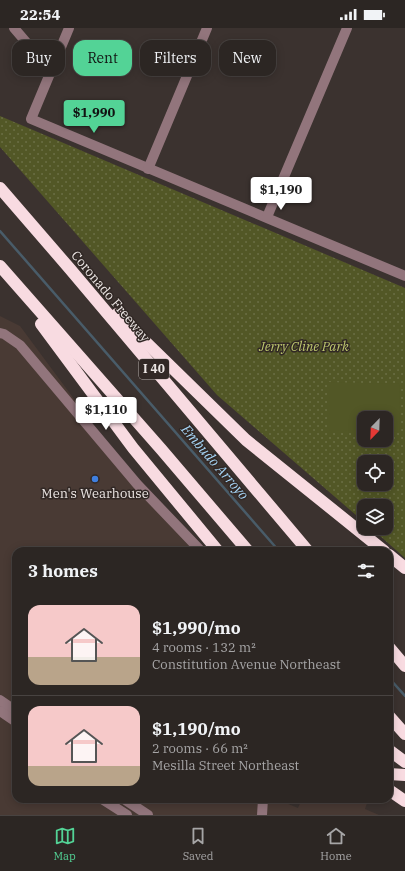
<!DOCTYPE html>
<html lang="en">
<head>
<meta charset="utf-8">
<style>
  body { margin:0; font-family:"IBM Plex Serif",serif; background:#342e2b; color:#f1f3f6; height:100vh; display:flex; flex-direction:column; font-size:15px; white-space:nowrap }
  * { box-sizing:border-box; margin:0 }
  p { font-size:13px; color:#a6a5a6 }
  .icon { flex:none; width:22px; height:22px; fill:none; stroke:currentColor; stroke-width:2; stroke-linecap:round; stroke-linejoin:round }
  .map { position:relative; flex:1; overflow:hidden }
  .panel { position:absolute; left:12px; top:519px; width:381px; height:256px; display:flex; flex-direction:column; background:#2c2623; border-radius:12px; box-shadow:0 2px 10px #0003,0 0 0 1px #484341 }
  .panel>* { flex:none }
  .hud { position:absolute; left:12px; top:12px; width:381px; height:36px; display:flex; gap:8px }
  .needle { width:26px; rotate:203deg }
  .tools { position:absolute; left:357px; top:383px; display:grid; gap:8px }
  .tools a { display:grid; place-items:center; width:36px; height:36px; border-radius:8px; background:#2c2623; box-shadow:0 2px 10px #0003,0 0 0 1px #484341; font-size:20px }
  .price { position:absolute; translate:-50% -34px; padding:0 9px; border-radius:4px; background:#fff; color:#222; font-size:13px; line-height:26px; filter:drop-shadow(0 1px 2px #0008) }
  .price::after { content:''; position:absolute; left:50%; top:24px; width:12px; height:9px; margin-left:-6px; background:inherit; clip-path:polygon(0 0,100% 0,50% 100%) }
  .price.active { background:#53d396; color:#111 }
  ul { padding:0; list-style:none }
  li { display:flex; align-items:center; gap:12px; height:100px; padding:0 16px }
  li+li { border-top:1px solid #484341 }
  li span { display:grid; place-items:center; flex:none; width:112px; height:80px; border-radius:12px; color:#555 }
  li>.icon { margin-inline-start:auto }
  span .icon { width:48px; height:48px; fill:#fffc; stroke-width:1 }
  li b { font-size:17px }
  h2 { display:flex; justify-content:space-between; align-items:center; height:48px; padding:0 16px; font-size:17px }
  .pill { padding:0 14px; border-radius:12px; background:#2c2623; box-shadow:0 2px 10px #0003,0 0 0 1px #484341; font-size:14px; line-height:36px }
  .pill.active { background:#53d396; color:#111 }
  .status { display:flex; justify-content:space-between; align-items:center; height:28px; padding:0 20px; background:#2c2623; direction:ltr }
  .status svg { height:11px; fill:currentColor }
  .dock { display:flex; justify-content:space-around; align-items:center; height:56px; border-top:1px solid #484341; background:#2c2623; font-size:11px; color:#a6a5a6 }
  .dock a { display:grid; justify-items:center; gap:2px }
  .dock .active { color:#53d396 }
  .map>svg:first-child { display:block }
</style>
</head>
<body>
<div class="status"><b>22:54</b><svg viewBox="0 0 49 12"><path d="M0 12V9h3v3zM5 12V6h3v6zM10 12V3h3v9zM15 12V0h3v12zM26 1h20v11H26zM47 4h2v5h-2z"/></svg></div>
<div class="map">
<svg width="405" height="787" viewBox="0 0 405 787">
  <defs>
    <pattern id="park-dots" width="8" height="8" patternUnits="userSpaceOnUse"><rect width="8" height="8" fill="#525726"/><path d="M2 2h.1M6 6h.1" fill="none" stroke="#6b6f45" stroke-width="1.8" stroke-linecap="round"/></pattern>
  </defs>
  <rect width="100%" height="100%" fill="#3b322f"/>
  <!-- built -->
  <path fill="#493a34" d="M0,288l20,10 117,158 60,67h-181v248h260l22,9 4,-9h57l8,4 -2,6 14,6h-379z"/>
  <!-- park -->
  <path fill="url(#park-dots)" fill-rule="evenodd" d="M0,88l405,172v270l-34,-30h15v-22h-22v16l-147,-127 -217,-248zM364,390h22v22h-22zM364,434h22v22h-22z"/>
  <!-- pitch -->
  <path fill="#525726" d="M328,354l72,2 -1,48 -13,-1v-13h-22v13h-36z"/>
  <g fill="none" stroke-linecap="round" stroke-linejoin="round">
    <!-- stream -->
    <g stroke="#495c69" stroke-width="2.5">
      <path d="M0,203l279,320"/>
      <path d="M389,650l16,18"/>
    </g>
    <!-- minor -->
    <g stroke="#92757c" stroke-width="10">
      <path d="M14,0l24,28 14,10"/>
      <path d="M69,0l-38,91 374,157"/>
      <path d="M148,141l59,-141"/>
      <path d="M267,189l80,-189"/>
      <path d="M0,305l4,1 16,11 117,139 64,67"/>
      <path d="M0,672l16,11"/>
      <path d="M0,683l16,11"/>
      <path d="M102,771l25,16"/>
      <path d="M124,771l24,16"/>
      <path d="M262,787l1,-16"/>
    </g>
    <!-- highway -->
    <g stroke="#f8dbe1" stroke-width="12">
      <path d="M0,160l70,81 238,282"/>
      <path d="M0,238l161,183 87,102"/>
      <path d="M117,286l129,126 138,111"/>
      <path d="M41,296l92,124 85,103"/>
      <path d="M389,527l16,13"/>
      <path d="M389,619l16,19"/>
      <path d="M389,688l16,18"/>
      <path d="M389,722l16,12"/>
      <path d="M389,746l16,1"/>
      <path d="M389,762l16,11"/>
    </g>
  </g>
  <!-- markers -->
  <circle fill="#3f7fe0" stroke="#312825" stroke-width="1.5" cx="95" cy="451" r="4"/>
  <g text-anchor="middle" stroke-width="3" stroke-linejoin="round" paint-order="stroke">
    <!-- shield labels -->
    <rect fill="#312825" stroke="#b4adab" stroke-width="1" x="139" y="331" width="30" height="20" rx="3"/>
    <g font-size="12" font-weight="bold" fill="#ece6e4">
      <text x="154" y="345">I 40</text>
    </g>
    <!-- street labels -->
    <g font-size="13" fill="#ece6e4" stroke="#312825">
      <text transform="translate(111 268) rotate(50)" y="5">Coronado Freeway</text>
    </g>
    <!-- park labels -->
    <g font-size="13" font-style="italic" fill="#bdc76e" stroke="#312825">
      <text x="304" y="323">Jerry Cline Park</text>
    </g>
    <!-- poi labels -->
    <g font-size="13" fill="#ece6e4" stroke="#312825">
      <text x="95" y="470">Men's Wearhouse</text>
    </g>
    <!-- water labels -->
    <g font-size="14" font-style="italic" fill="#a7d6f8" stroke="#312825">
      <text transform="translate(215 434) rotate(49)" y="5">Embudo Arroyo</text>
    </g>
  </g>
</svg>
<div class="tools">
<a><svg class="needle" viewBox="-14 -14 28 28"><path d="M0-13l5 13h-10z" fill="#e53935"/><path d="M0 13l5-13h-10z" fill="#a6a5a6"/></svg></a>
<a><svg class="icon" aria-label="locate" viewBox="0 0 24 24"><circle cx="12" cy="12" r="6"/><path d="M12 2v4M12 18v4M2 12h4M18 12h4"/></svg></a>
<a><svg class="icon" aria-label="layers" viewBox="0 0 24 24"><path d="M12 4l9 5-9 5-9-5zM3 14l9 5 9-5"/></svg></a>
</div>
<b class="price active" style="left:94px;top:106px">$1,990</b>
<b class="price" style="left:281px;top:183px">$1,190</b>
<b class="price" style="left:106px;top:403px">$1,110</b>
<div class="hud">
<a class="pill">Buy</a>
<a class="pill active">Rent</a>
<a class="pill">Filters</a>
<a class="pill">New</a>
</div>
<section class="panel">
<h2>3 homes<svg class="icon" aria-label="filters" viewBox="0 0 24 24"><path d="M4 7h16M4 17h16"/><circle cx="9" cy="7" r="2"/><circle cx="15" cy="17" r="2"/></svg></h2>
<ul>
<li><span style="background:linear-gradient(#f6c9c9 65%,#b9a48a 0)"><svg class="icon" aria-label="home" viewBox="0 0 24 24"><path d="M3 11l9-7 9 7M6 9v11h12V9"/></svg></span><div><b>$1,990/mo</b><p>4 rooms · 132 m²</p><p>Constitution Avenue Northeast</p></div></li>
<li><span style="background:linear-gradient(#f6c9c9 75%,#b9a48a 0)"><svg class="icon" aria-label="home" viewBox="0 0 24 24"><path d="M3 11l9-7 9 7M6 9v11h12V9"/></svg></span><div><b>$1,190/mo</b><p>2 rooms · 66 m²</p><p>Mesilla Street Northeast</p></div></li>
</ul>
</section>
</div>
<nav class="dock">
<a class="active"><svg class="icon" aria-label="map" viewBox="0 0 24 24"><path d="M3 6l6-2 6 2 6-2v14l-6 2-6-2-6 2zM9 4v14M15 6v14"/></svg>Map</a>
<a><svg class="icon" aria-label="saved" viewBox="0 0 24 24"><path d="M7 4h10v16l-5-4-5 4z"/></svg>Saved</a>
<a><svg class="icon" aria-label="home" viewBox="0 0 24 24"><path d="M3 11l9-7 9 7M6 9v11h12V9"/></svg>Home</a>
</nav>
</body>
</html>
